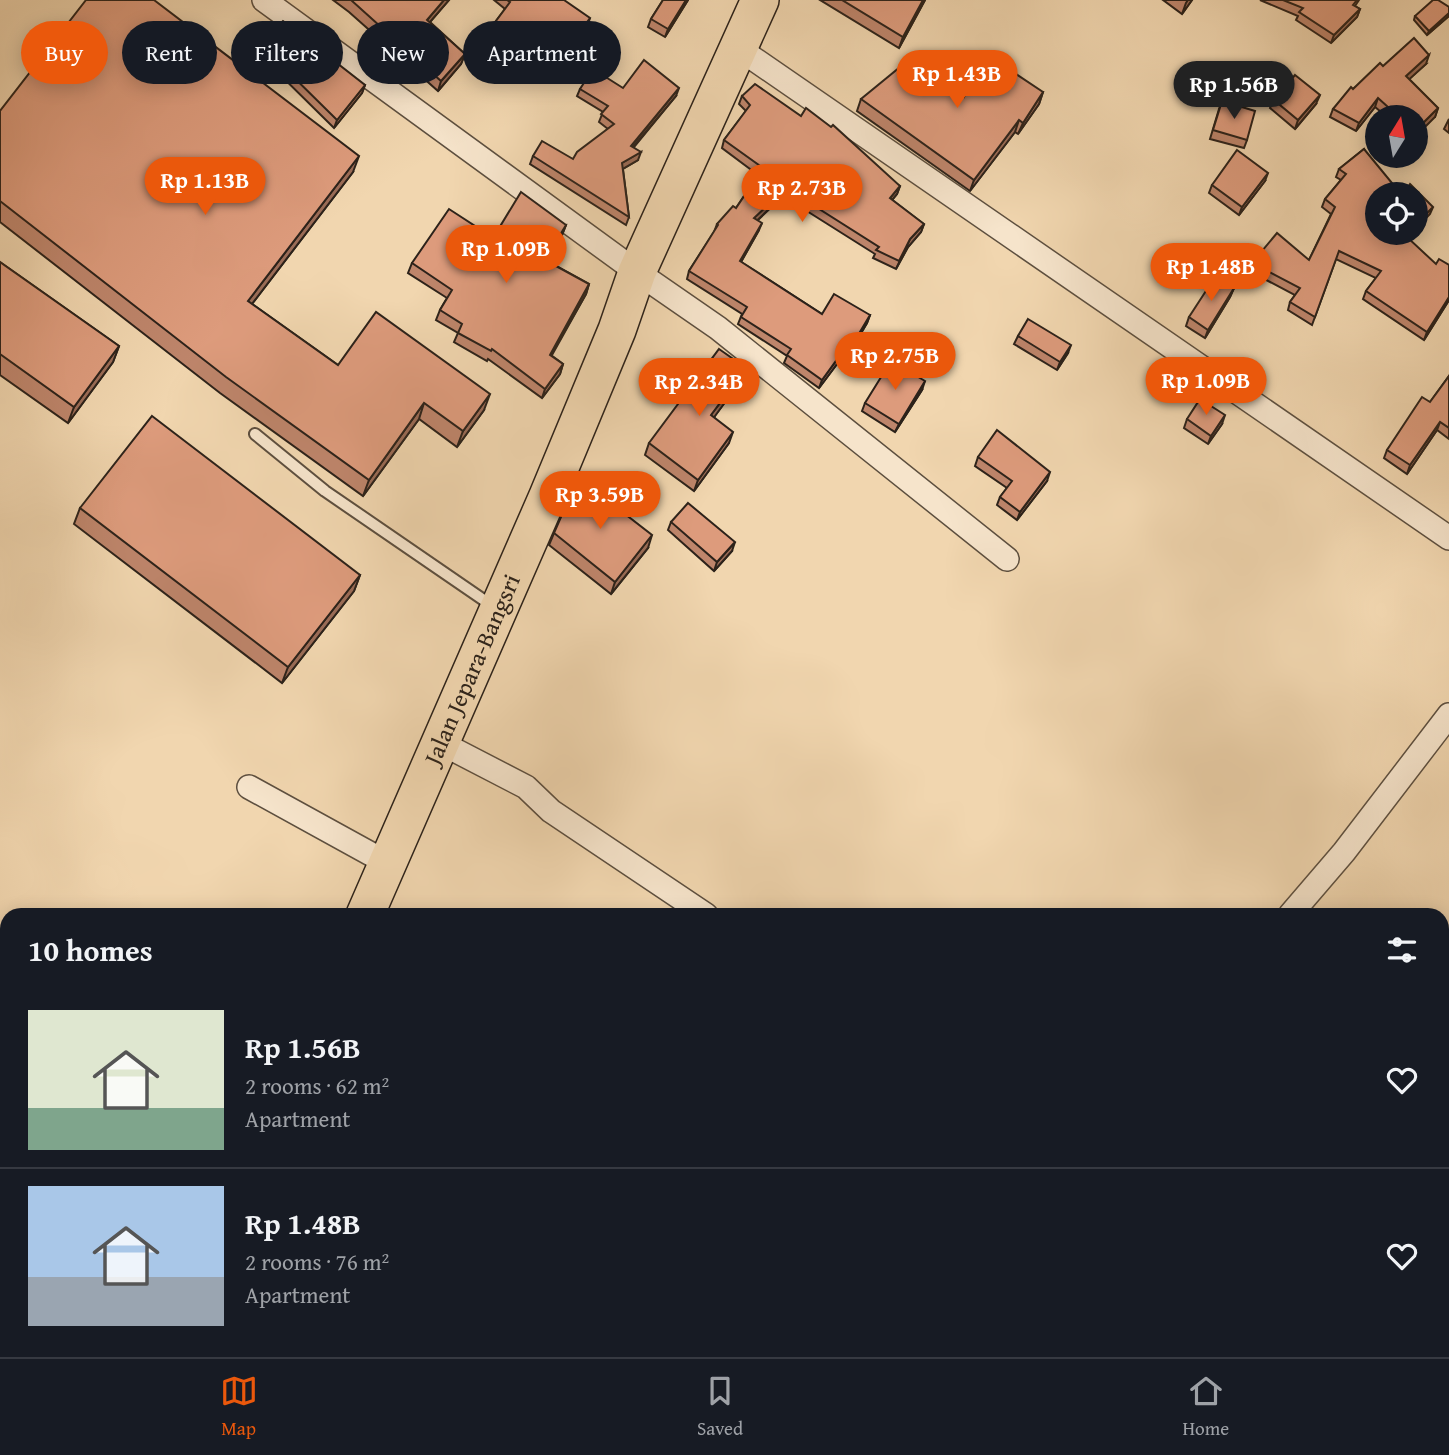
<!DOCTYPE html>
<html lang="en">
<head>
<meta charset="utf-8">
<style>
  body { margin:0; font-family:"Gentium Book Plus",serif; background:#20242c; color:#f1f3f6; height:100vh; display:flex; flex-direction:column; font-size:26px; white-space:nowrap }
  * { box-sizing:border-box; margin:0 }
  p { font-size:23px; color:#9ea1a6 }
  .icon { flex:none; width:38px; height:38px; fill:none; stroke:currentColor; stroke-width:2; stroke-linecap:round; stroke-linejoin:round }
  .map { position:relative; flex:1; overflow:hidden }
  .side { position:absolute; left:0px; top:908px; width:1449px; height:450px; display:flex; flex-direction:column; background:#171b24; border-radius:21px 21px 0 0; box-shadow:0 4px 18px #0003 }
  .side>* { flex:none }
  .guide { position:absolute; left:21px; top:21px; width:700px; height:63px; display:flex; gap:14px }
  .needle { width:46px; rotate:11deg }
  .buttons { position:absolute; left:1365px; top:105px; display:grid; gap:14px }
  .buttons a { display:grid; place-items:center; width:63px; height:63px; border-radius:50%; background:#171b24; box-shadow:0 4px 18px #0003; font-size:35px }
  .price { position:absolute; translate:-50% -60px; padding:0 16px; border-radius:24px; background:#ea580c; color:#fff; font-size:23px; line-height:46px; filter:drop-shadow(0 2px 4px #0008) }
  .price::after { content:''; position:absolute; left:50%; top:42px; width:21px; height:16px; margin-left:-10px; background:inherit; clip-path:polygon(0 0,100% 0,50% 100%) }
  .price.selected { background:#222; color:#fff }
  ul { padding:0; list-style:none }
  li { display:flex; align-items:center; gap:21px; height:175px; padding:0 28px }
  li+li { border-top:2px solid #363941 }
  li span { display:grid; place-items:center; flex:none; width:196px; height:140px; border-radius:0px; color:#555 }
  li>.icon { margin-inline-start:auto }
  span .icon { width:84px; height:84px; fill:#fffc; stroke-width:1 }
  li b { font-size:30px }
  h2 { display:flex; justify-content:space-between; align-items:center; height:84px; padding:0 28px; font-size:30px }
  .chip { padding:0 24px; border-radius:32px; background:#171b24; box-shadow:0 4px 18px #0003; font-size:24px; line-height:63px }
  .chip.selected { background:#ea580c; color:#fff }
  .dock { display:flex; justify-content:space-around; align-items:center; height:98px; border-top:2px solid #363941; background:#171b24; font-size:19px; color:#9ea1a6 }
  .dock a { display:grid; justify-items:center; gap:4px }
  .dock .selected { color:#ea580c }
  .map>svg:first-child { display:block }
</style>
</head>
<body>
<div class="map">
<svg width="1449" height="1357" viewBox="0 0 1449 1357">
  <rect width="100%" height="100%" fill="#f1d6af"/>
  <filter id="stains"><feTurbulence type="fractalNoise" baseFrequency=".00286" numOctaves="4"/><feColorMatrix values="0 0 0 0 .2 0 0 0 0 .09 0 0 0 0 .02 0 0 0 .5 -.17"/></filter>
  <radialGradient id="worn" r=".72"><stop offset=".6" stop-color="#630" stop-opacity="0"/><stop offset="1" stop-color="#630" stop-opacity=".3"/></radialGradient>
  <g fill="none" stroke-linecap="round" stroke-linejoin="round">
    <!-- service casing -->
    <g stroke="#5d4f3f" stroke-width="14">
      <path id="service" d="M255,434l70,57 169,116"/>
    </g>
    <!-- minor casing -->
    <g stroke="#5d4f3f" stroke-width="26">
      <g id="minor">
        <path d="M264,0l373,272 81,56 289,231"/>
        <path d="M738,48l711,490"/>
        <path d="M441,743l85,44 25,24 155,104"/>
        <path d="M249,787l140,77"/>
        <path d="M1290,915l54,-63 105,-137"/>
        <path d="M128,1351l10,6"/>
        <path d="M1057,1351l9,6"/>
      </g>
    </g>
    <!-- primary casing -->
    <g stroke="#2c221a" stroke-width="40">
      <g id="primary">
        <path id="s1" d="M365,915l183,-419 69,-166 20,-58 123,-272"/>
        <path d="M168,1357l3,-6"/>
      </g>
    </g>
    <!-- service -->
    <use href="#service" stroke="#f6e4cb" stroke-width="10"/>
    <!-- minor -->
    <use href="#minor" stroke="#f6e4cb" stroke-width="23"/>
    <!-- primary -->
    <use href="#primary" stroke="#f1d6af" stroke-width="37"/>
  </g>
  <!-- wall -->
  <g fill="#be856b" stroke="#2c221a" stroke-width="2">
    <path d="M333,0h116l-19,22 35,32 -4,10 -23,27 -89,-79z"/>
    <path d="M494,0h70l23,27 -16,21 -10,-7 -18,27 -53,-34 3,-9 12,-16z"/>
    <path d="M663,0h25l-23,37 -17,-10 3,-8z"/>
    <path d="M820,0h105l-26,48z"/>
    <path d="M1163,0h29l-10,14z"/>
    <path d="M1260,0h99l-4,6 5,3 -3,8 -26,26 -35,-23 2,-4z"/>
    <path d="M1449,7v9l-22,19 -13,-15 1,-4z"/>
    <path d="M259,43l106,42 -3,8 -28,35 -78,-77z"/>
    <path d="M1426,64l-17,15 29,29 -3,9h-48l-12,-10 -19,24 -26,-14 3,-8 20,-20 30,-23z"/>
    <path d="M623,88l53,8 -42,51 4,13 -15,9 6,48 -3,8 -96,-61 3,-8 40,3 35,-30 -9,-7 4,-10 -26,-16 3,-7z"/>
    <path d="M1043,92l-4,12 -21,30 -3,-2 -45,59 -113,-80 4,-12 103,-2z"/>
    <path d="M742,96l158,90 -3,8 -5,6 32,24 -3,8 -13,15 -12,22 -23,-11 2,-4 -92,-58 -25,24 1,10 -18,32 81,52 48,1 -3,8 -16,27 -2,-2 -30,40 -35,-25 3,-7 -49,-32 4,-10 -55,-35 2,-8 25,-39 3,-8 19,-16 22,-33 -36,-27 2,-8 22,-29 -7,-7z"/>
    <path d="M1274,100l42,4 -21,25 -25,-21z"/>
    <path d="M1219,109l28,31 -3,8 -34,-9z"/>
    <path d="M0,111l353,61 -101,132 86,61 146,45 -27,37 -38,-28 -56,77 -143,-103 -220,-171z"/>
    <path d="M1449,119v14l-5,-4z"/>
    <path d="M1364,149l46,91 39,60 -25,40 -61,-41 3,-8 10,-13 -40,-19 -24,66 -24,-15 2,-8 5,-7 -46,-24 3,-8 57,-3 22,-46 -9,-7 3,-8 16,-19 -5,-3 3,-8z"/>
    <path d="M1265,181l-26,34 -30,-22 3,-8z"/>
    <path d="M566,225l-4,10 -15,26 42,23 -3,10 -35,61 12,9 -3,10 -18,24 -54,-39 -1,2 -33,-19 4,-9 -22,-13 4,-10 7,-12 -39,-25 4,-10 74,-30z"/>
    <path d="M0,262l119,84 -6,16 -45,61 -68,-48z"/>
    <path d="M1234,288l-4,9 -25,41 -19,-12 3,-9z"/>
    <path d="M1018,336l50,17 -11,17 -43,-26z"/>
    <path d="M746,368l-4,11 -28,38 15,26 -35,48 -49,-36 4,-12z"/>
    <path d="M1449,376v63l-12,-9 -30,44 -23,-16 3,-8 43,-48z"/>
    <path d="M922,390l-27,42 -33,-21 3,-8z"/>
    <path d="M1187,419l35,5 -14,20 -24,-16z"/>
    <path d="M978,457l69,24 -30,39 -20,-15 3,-8 7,-9 -32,-22z"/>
    <path d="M80,508l280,67 -6,16 -72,92 -208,-159z"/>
    <path d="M671,522l61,29 -18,20 -46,-41z"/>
    <path d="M554,533l94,15 -37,46 -62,-49z"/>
    <path d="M0,1205l7,3v34l-7,-3z"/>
    <path d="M7,1246v18l-6,-4z"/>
    <path d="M0,1315l7,36h101l-2,6h-106z"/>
  </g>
  <!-- shaded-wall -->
  <g fill="#9b6c57" stroke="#2c221a" stroke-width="2">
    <path d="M444,0h5l-26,30 4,-10z"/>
    <path d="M686,0h2l-23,37 3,-8z"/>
    <path d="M923,0h2l-26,48 4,-11z"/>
    <path d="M1188,0h4l-10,14 4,-11z"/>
    <path d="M1360,9l-3,8 -26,26 3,-8z"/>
    <path d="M1449,13v3l-22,19 2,-4z"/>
    <path d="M590,18l-3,9 -16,21 3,-8z"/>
    <path d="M564,32l-3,9 -18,27 3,-8z"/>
    <path d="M465,54l-4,10 -23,27 3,-10z"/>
    <path d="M1429,55l-3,9 -23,21 3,-9z"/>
    <path d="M365,85l-3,8 -28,35 3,-8z"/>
    <path d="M679,88l-3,8 -48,57 3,-7z"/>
    <path d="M1043,92l-4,12 -21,30 5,-11z"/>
    <path d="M1320,95l-4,9 -21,25 3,-9z"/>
    <path d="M1378,98l-3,9 -19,24 3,-8z"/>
    <path d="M1438,108l-3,9 -19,19v-6z"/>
    <path d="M1019,120l-4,12 -45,59 4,-11z"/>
    <path d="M641,152l-3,8 -19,11 3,-8z"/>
    <path d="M359,156l-6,16 -111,145 6,-16z"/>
    <path d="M1268,173l-3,8 -26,34 3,-8z"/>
    <path d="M900,186l-3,8 -10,12 3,-8z"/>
    <path d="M786,188l-3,8 -32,30 3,-8z"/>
    <path d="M1433,207l-3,7 -14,15v-5z"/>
    <path d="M762,223l-3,7 -22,39 3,-8z"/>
    <path d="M924,224l-3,8 -13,15 -12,22 14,-30z"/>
    <path d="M566,225l-4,10 -20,35 3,-10z"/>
    <path d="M589,284l-3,10 -39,70 3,-9z"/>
    <path d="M1234,288l-4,9 -25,41 3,-8z"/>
    <path d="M1449,297v3l-25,40 3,-8z"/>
    <path d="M870,315l-3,8 -16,27 3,-8z"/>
    <path d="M851,340l-2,8 -30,40 3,-8z"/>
    <path d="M1071,345l-3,8 -11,17 3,-8z"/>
    <path d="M119,346l-6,16 -45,61 6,-16z"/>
    <path d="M563,364l-3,10 -18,24 3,-9z"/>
    <path d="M746,368l-4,11 -35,48 4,-12z"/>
    <path d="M925,381l-3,9 -27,42 4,-8z"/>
    <path d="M490,394l-6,16 -27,37 6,-16z"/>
    <path d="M424,403l-5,16 -56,77 6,-16z"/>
    <path d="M1225,415l-3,9 -14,20 3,-8z"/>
    <path d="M1440,422l-3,8 -30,44 3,-9z"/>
    <path d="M733,432l-4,11 -35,48 4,-11z"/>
    <path d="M1050,472l-3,9 -30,39 3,-8z"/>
    <path d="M652,535l-4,13 -37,46 4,-12z"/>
    <path d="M735,542l-3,9 -18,20 3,-9z"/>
    <path d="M360,575l-6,16 -72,92 6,-16z"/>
    <path d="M7,1076v4l-7,9 3,-8z"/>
  </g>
  <!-- building -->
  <g fill="#dd9b7c" stroke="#2c221a" stroke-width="2">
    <path d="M86,0h68l205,156 -111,145 90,64 38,-53 114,82 -27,37 -39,-28 -55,77 -143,-103 -226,-176v-90z"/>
    <path d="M351,0h93l-17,20 38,34 -24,27z"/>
    <path d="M507,0h57l26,18 -16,22 -10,-8 -18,28 -53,-35 17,-23z"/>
    <path d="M663,0h23l-18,29 -17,-10z"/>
    <path d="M842,0h81l-20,37z"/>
    <path d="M1283,0h74l-4,5 7,4 -26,26 -35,-23 4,-4z"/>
    <path d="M1433,0h5l11,7v6l-20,18 -14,-15z"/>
    <path d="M283,21l82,64 -28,35 -78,-77z"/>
    <path d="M1414,38l15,17 -23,21 32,32 -22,22v-13h-17l-21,-19 -19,25 -26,-14 18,-22 2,2 27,-26 3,3z"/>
    <path d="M983,52l60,40 -20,31 -4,-3 -45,60 -113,-81 50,-41 53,39z"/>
    <path d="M644,60l35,28 -48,58 10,6 -19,11 7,54 -96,-61 9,-15 31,18 4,-7 37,-28 -13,-10 7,-8 -28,-17 13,-20 30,19z"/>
    <path d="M1295,75l25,20 -22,25 -24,-20z"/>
    <path d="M755,84l46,32 5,-8 25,19 2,-2 67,61 -10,12 34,26 -14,15 -11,22 -23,-11 3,-3 -93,-59 -32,30 8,5 -22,38 82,53 12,-20 36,21 -16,27 -3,-2 -29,40 -35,-25 4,-6 -50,-32 6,-10 -58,-36 29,-46 -1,-1 16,-18 3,2 27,-40 -39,-28 26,-35 -8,-9z"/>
    <path d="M1222,101l33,10 -8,29 -34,-10z"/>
    <path d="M1364,149l37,45h-24v39h35l-4,5 28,26 3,-5 10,6v32l-22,35 -61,-41 15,-20 -42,-20 -24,66 -25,-15 10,-14 -48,-25 25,-30 32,27 26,-53 -10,-8 21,-25 -7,-5z"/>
    <path d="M1237,150l31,23 -26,34 -30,-22z"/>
    <path d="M1410,184l23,23 -17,17v-30h-12z"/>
    <path d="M521,192l45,33 -21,35 44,24 -39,71 13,9 -18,25 -53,-40 -1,2 -33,-18 4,-9 -22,-14 12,-20 -40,-27 37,-54 37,24 3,-5 7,5z"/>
    <path d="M0,262l119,84 -45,61 -74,-53z"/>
    <path d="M1215,277l19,11 -26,42 -19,-13z"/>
    <path d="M1028,319l43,26 -11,17 -42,-26z"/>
    <path d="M719,349l27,19 -35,47 22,17 -35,48 -49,-37z"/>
    <path d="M891,361l34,20 -26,43 -34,-21z"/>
    <path d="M1449,376v52l-9,-6 -30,43 -23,-15 35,-53 8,5z"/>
    <path d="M1200,399l25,16 -14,21 -24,-17z"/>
    <path d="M152,416l208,159 -72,92 -208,-159z"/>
    <path d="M997,430l53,42 -30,40 -20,-15 12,-16 -34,-24z"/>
    <path d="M580,479l72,56 -37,47 -61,-49 21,-48z"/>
    <path d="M688,503l47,39 -18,20 -46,-40z"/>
    <path d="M2,1020l5,4v52l-4,5 -3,-2v-56z"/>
    <path d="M0,1205l7,3v23l-7,-3z"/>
    <path d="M7,1310v41h101l-3,6h-90l-15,-11v-31l2,1z"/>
    <path d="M284,1351h27l-1,6h-27z"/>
  </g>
  <g text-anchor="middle" stroke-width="6" stroke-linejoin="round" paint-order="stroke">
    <!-- street labels -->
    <g font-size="24" fill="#2c221a" stroke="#f6e4cb">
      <text dy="8" stroke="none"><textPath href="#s1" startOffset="268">Jalan Jepara-Bangsri</textPath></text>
    </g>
  </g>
  <rect width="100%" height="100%" filter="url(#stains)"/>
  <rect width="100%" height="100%" fill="url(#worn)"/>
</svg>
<div class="buttons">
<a><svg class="needle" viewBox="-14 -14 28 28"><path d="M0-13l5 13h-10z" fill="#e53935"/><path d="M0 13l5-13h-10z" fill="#9ea1a6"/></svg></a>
<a><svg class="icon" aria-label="locate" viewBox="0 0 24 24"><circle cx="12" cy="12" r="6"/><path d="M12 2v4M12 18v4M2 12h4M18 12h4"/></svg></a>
</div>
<b class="price" style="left:957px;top:110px">Rp 1.43B</b>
<b class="price selected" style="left:1234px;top:121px">Rp 1.56B</b>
<b class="price" style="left:205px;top:217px">Rp 1.13B</b>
<b class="price" style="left:802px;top:224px">Rp 2.73B</b>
<b class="price" style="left:506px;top:285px">Rp 1.09B</b>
<b class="price" style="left:1211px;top:303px">Rp 1.48B</b>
<b class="price" style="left:895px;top:392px">Rp 2.75B</b>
<b class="price" style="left:1206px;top:417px">Rp 1.09B</b>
<b class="price" style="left:699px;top:418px">Rp 2.34B</b>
<b class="price" style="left:600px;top:531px">Rp 3.59B</b>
<div class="guide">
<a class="chip selected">Buy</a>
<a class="chip">Rent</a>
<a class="chip">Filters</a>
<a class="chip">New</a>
<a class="chip">Apartment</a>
</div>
<section class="side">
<h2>10 homes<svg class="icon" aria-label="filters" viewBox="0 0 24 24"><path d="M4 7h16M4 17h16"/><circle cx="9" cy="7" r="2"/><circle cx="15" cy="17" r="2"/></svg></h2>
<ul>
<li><span style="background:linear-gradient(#dfe7d0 70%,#7fa58c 0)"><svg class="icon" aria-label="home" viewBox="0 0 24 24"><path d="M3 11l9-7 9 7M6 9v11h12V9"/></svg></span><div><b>Rp 1.56B</b><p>2 rooms · 62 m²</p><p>Apartment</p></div><svg class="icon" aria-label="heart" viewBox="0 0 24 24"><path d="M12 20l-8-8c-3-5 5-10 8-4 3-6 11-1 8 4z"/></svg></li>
<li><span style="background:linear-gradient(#a9c7e8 65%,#9aa5b1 0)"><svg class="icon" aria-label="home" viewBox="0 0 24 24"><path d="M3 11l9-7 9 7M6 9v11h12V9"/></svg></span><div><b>Rp 1.48B</b><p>2 rooms · 76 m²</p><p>Apartment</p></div><svg class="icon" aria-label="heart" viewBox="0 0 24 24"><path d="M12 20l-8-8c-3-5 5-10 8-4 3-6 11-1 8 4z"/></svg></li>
</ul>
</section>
</div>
<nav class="dock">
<a class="selected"><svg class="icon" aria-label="map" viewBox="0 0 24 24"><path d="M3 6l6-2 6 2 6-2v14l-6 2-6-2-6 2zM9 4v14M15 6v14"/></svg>Map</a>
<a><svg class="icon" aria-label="saved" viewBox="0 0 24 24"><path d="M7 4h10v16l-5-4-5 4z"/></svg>Saved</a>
<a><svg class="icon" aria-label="home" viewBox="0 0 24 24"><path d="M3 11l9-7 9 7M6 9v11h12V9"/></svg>Home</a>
</nav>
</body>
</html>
